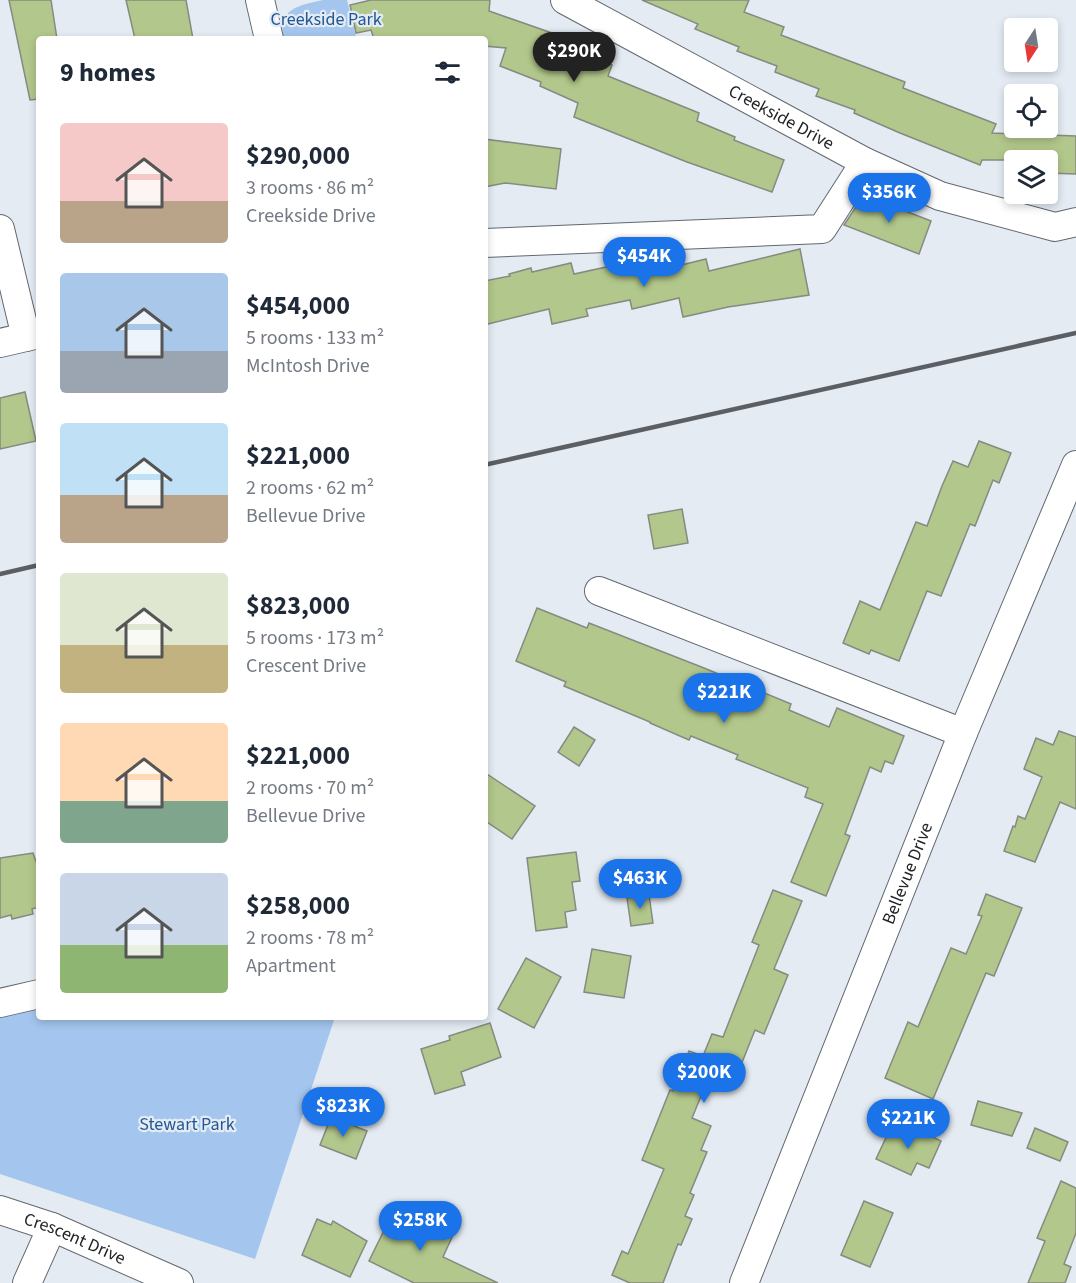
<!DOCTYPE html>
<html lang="en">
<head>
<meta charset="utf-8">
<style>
  body { margin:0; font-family:"Source Sans 3",sans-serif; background:#f6f6f7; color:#1f2937; height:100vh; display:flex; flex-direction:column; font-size:22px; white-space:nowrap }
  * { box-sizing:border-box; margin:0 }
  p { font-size:20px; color:#747a83 }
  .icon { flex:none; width:33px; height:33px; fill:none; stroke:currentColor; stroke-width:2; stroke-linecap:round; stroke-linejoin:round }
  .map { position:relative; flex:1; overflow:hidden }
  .drawer { position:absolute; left:36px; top:36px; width:452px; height:984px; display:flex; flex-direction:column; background:#fff; border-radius:6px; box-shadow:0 3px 9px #0003 }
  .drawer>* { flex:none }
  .needle { width:39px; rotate:192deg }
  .fabs { position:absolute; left:1004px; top:18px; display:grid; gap:12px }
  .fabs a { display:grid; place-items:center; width:54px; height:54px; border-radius:6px; background:#fff; box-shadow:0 3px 9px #0003; font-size:30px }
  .price { position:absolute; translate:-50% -51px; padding:0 14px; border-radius:21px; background:#1a73e8; color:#fff; font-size:20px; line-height:39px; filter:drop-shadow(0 2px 3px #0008) }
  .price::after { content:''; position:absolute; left:50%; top:36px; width:18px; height:14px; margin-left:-9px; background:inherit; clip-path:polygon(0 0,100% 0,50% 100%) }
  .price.on { background:#222; color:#fff }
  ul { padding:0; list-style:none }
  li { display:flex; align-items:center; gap:18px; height:150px; padding:0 24px }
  li span { display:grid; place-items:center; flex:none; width:168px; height:120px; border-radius:6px; color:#555 }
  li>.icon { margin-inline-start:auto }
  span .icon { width:72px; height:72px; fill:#fffc; stroke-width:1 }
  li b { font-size:26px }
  h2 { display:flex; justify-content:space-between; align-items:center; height:72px; padding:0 24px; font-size:26px }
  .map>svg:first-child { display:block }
</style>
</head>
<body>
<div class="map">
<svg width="1076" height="1283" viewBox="0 0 1076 1283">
  <rect width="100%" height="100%" fill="#e4ebf3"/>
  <!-- green -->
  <g fill="#a4c6ee">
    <path d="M323,0h24l9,37 -9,2h-63c-8,-30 15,-34 39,-39z"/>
    <path d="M39,1008v9h296l-80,242 -255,-85v-157z"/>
  </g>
  <!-- building -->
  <g fill="#b2c78b" stroke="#878a81" stroke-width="1.5">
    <path d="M9,0h42l6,39h-18v60l-9,1z"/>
    <path d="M126,0h60l7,39h-58z"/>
    <path d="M371,0h119l-1,11 63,22 -2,5 39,15 -1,4 24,8 -4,11 91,37 -2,8 38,16 -1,3 50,20 -12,32 -85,-30 -113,-45 4,-14 -38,-17 1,-4 -41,-16 6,-18 -22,-2v-7h-110l-3,-9 -15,3 -6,-28z"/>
    <path d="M642,0h107l-5,12 40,15 -3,8 124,47 -2,6 93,36 -4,9 84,3v38l-29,-1v-13h-65l-2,5 -80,-32 -46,-20 1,-3 -39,-14 3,-7 -44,-17 2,-6 -40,-15 2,-4 -44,-18 3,-5z"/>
    <path d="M484,139l77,10 -5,40 -51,-6 -21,4z"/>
    <path d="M864,195l67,26 -12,33 -75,-29z"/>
    <path d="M800,249l9,46 -81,12 -45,10 -4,-19 -47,11 -2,-9 -44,9 2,7 -36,8 -3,-15 -65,16v-44l26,-5 -1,-2 22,-6 1,4 39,-9 3,11 46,-10 2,8 41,-10 2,7 41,-10 3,12z"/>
    <path d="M25,392l11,49 -36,8v-51z"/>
    <path d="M979,441l32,12 -12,30 -6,-3 -18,46 -5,-2 -29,72 -14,-5 -28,70 -28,-11 -2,4 -26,-11 17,-42 20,9 36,-88 11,4 15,-40 11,-25 15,6z"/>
    <path d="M682,509l6,34 -34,6 -6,-34z"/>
    <path d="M537,608l50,20 2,-5 115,45 87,36 -2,6 40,17 8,-19 67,28 -11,28 -8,-3 -4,11 -11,-5 -25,67 5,2 -24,60 -35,-14 32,-78 -18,-7 3,-9 -72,-29 2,-4 -47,-19 -2,4 -39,-17v-1l-86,-36 2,-4 -50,-21z"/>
    <path d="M574,727l21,13 -16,26 -21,-14z"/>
    <path d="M1059,731l17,6v72l-16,-7 -25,60 -31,-11 9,-25 2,1 3,-11 7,3 17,-42 -18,-8 12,-31 17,7z"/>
    <path d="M484,772l51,34 -23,33 -28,-19z"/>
    <path d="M576,852l4,29 -8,1 4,28 -11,2 2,15 -31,4 -9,-73z"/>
    <path d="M33,853l6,17v37l-7,2 1,5 -21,5 -1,-4 -11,3v-60z"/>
    <path d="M773,890l29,11 -28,68 14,6 -24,59 -9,-4 -16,40 -5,-2 -7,16 -18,-7 -17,41 19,8 -10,24 6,2 -17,41 4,2 -9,21 7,3 -11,26 -3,-1 -15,39h-33l-18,-8 10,-24 6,3 36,-85 -22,-9 28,-70 3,1 16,-40 14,5 9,-22 11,3 36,-92 -7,-3z"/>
    <path d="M986,894l36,14 -28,68 -8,-3 -53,126 -48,-21 23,-56 10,5 33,-79 15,6 16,-38 -4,-1z"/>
    <path d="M649,895l4,28 -22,3 -4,-28z"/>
    <path d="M592,949l39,7 -7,42 -40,-6z"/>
    <path d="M526,958l35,19 -27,51 -36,-19z"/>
    <path d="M490,1023l11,34 -40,15 4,13 -30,9 -14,-45 29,-9 -1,-4z"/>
    <path d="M978,1101l44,12 -10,23 -41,-11z"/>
    <path d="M331,1117l36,14 -11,28 -36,-14z"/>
    <path d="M892,1125l28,12 3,-5 18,9 -12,27 -12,-5 -6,12 -35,-16z"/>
    <path d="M1035,1128l33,14 -8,19 -33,-13z"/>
    <path d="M1061,1181l15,7v45l-12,31 7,3 -6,16h-37l17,-42 -8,-3z"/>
    <path d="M864,1201l29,12 -23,54 -29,-12z"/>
    <path d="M396,1206l57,29 -10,22 55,26h-84l-45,-22z"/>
    <path d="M317,1219l14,6 2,-4 34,20 -17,36 -48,-22z"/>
  </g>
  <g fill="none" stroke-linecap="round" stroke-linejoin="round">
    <!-- minor casing -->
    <g stroke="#62686f" stroke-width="30">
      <g id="minor">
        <path d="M260,0l9,39"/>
        <path id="s1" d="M565,0l300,162 75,34 115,31 21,-5"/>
        <path d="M0,229l26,108"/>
        <path d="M484,243l338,-14 43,-67"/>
        <path d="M0,343l39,-9"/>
        <path d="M599,591l364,142"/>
        <path d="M0,1003l39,-9"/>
        <path id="s2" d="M0,1210l52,17 127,56"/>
        <path d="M27,1283l25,-56"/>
        <path id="s3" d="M744,1283l219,-550 113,-268"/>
      </g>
    </g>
    <!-- minor -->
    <use href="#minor" stroke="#fff" stroke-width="28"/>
    <!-- rail -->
    <g stroke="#5b5f64" stroke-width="4.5">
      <path d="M484,465l592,-132"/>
      <path d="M0,574l39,-9"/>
    </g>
  </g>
  <g text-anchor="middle" stroke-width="4.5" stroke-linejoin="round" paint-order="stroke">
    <!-- park labels -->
    <g font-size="18" fill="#215895" stroke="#e4ebf3">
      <text x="326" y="25">Creekside Park</text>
      <text x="187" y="1130">Stewart Park</text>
    </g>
    <!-- street labels -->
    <g font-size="18" fill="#212427" stroke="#e4ebf3">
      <text dy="6" stroke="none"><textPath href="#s1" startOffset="246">Creekside Drive</textPath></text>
      <text dy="6" stroke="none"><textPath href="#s3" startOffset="441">Bellevue Drive</textPath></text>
      <text dy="6" stroke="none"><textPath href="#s2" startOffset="80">Crescent Drive</textPath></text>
    </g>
  </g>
</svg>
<div class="fabs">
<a><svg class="needle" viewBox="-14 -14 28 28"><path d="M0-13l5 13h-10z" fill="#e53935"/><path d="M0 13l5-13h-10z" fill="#747a83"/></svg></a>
<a><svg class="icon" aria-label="locate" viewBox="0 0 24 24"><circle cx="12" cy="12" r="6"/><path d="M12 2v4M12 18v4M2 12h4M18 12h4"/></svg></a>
<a><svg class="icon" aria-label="layers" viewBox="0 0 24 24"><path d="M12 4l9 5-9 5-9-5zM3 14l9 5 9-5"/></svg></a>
</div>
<b class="price on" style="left:574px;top:83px">$290K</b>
<b class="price" style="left:889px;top:224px">$356K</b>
<b class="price" style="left:644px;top:288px">$454K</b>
<b class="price" style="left:724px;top:724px">$221K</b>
<b class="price" style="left:640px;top:910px">$463K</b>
<b class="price" style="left:704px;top:1104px">$200K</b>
<b class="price" style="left:343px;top:1138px">$823K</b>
<b class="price" style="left:908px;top:1150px">$221K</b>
<b class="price" style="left:420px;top:1252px">$258K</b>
<section class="drawer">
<h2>9 homes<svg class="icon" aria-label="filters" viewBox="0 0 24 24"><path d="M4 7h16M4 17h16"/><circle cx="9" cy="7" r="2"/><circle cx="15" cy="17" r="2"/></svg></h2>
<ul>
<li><span style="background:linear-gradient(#f6c9c9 65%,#b9a48a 0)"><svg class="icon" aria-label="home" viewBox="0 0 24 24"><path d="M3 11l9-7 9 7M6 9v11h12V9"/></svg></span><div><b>$290,000</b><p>3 rooms · 86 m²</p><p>Creekside Drive</p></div></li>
<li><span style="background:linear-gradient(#a9c7e8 65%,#9aa5b1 0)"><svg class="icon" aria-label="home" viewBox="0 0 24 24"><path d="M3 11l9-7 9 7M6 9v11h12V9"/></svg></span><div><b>$454,000</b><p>5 rooms · 133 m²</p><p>McIntosh Drive</p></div></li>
<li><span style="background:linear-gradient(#bfe0f5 60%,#b9a48a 0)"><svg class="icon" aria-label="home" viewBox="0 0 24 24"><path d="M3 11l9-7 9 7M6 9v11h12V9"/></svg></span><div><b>$221,000</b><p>2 rooms · 62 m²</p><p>Bellevue Drive</p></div></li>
<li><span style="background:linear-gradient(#dfe7d0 60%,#c2b280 0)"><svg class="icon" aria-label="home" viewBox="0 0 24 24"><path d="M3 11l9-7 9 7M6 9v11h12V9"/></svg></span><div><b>$823,000</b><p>5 rooms · 173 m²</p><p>Crescent Drive</p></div></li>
<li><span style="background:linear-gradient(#ffd9b3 65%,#7fa58c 0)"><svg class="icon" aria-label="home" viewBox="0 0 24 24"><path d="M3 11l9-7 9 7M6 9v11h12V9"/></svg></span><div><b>$221,000</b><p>2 rooms · 70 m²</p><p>Bellevue Drive</p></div></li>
<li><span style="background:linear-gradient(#c9d6e8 60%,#8fb573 0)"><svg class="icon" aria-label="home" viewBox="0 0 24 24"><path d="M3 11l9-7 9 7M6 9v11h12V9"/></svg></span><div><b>$258,000</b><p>2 rooms · 78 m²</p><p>Apartment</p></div></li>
</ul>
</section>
</div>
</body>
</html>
